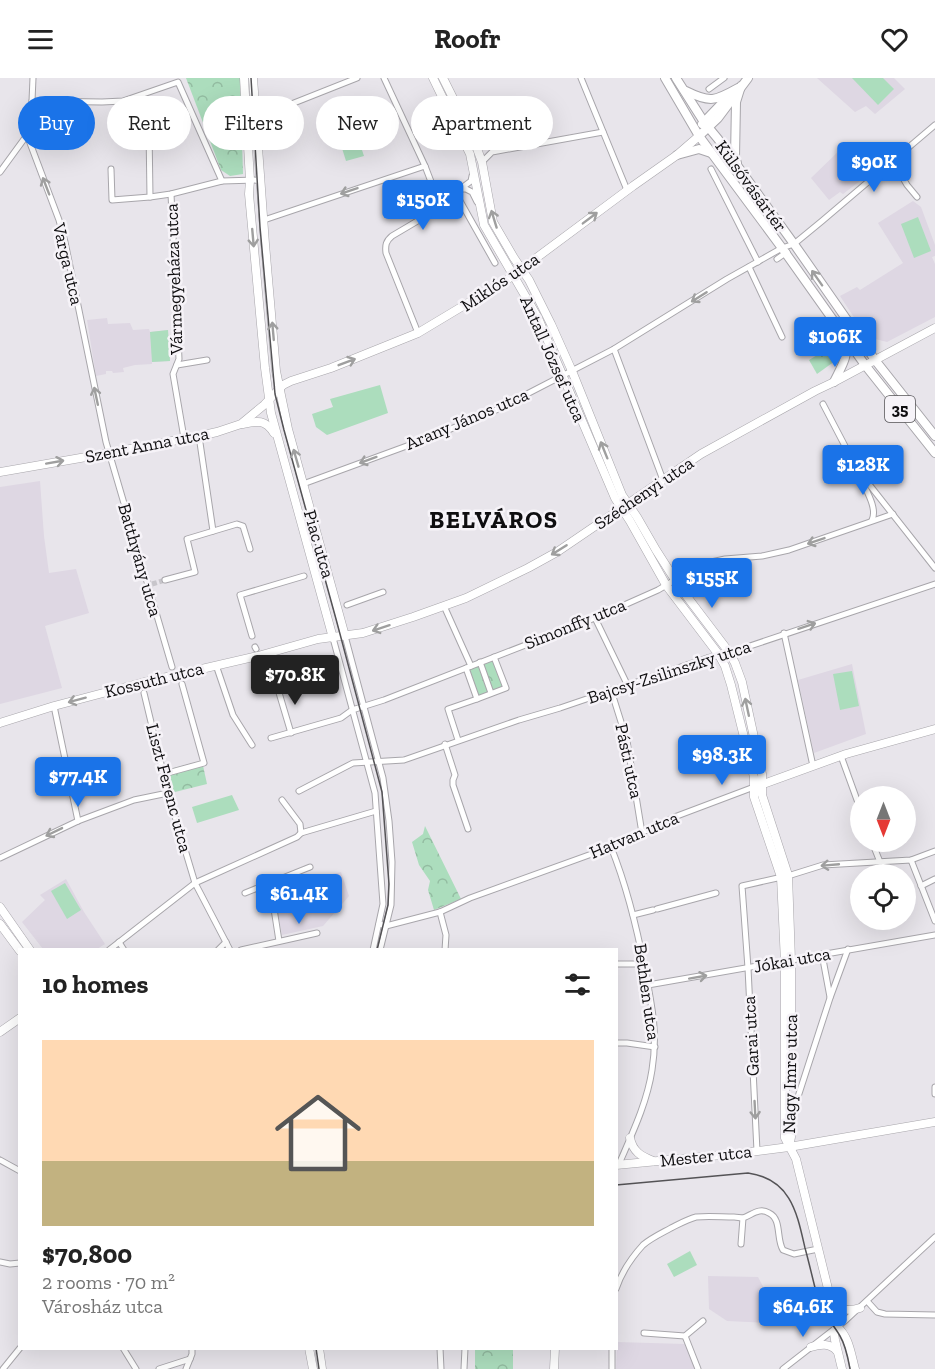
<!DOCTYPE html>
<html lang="en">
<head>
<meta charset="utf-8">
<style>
  body { margin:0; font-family:"Zilla Slab",serif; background:#f6f6f6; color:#222; height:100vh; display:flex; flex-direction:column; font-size:22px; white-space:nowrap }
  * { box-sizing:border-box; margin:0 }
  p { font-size:20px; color:#767676 }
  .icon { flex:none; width:33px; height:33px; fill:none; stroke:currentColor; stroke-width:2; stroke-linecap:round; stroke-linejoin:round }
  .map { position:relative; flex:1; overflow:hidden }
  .drawer { position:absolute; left:18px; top:870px; width:600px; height:402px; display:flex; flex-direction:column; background:#fff; border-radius:0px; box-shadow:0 6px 24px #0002 }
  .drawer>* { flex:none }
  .hud { position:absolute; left:18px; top:18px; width:600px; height:54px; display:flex; gap:12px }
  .needle { width:39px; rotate:180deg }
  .buttons { position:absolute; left:850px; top:708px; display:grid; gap:12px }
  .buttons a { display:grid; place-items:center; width:66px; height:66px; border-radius:50%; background:#fff; box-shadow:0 6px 24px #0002; font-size:30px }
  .price { position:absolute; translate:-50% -51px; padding:0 14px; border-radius:6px; background:#1a73e8; color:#fff; font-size:20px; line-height:39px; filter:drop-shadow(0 2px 3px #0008) }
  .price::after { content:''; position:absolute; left:50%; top:36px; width:18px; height:14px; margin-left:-9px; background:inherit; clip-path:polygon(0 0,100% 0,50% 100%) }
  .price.active { background:#222; color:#fff }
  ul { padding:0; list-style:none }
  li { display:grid; align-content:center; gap:12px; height:318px; padding:0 24px }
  li span { display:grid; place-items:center; height:186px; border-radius:0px; color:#555 }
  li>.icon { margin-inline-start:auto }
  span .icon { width:108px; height:108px; fill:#fffc; stroke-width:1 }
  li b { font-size:26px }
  h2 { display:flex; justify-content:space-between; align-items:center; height:72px; padding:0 24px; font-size:26px }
  .pill { padding:0 21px; border-radius:27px; background:#fff; box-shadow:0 6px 24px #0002; font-size:21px; line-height:54px }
  .pill.active { background:#1a73e8; color:#fff }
  header { display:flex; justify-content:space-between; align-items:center; height:78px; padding:0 24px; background:#fff; font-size:27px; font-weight:700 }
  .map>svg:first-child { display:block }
</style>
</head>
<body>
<header><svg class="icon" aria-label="menu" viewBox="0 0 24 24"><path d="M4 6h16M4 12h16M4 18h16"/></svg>Roofr<svg class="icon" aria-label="heart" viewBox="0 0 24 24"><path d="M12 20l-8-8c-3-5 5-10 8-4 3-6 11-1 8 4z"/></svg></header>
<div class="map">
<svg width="935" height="1291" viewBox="0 0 935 1291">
  <defs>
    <pattern id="forest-crowns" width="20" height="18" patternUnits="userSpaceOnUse" patternTransform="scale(1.5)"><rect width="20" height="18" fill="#acddbd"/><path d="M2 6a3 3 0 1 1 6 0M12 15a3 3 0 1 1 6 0" fill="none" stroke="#93bca1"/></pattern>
  </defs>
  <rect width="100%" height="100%" fill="#e8e5eb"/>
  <!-- built -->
  <g fill="#ded7e3">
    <path d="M817,0h77l11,11 -30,25 -9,-8 -11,6z"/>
    <path d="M841,71l24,28 -22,17 -3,-2 -11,8 -18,-22z"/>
    <path d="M913,123l8,6 14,38v11l-3,1 3,7v53l-48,25 -20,-5 -27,-41 17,-9 3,3 43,-27 -25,-40z"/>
    <path d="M107,240l1,6 22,-1 3,7 16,-1 1,3 18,-2 2,31 -18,1v2l-17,1 -12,3 1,4 -11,1 -1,-2h-6v3l-10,2 -9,-56z"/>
    <path d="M40,403l4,55 5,37 27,-4 13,44 -44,13 17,62 -62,16v-217z"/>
    <path d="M852,586l14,70 -52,19 -16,-73z"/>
    <path d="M341,794l8,24 -26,30 -41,9 -9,-48z"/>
    <path d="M66,801l18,33 21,32 -8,5h-54l-21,-27 23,-22 -5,-5z"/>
    <path d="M708,1198l50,1 19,36 -1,7 -4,3 -45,-2 -18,-12z"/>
    <path d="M617,1264l68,2 11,25h-80z"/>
  </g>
  <!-- grass -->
  <g fill="#acddbd">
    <path d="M852,0h31l11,11 -16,16z"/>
    <path d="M353,45l11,33 -18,5 -10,-32z"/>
    <path d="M918,139l13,34 -17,7 -13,-34z"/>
    <path d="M168,252l2,31 -18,1 -2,-30z"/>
    <path d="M380,307l8,28 -61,22 -11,-8 -4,-13 21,-7 -3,-8z"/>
    <path d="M852,593l7,35 -19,4 -7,-36z"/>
    <path d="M232,717l7,15 -42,13 -5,-16z"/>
    <path d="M65,805l16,27 -14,9 -16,-28z"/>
    <path d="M327,812l4,16 -34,8 -3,-16z"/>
    <path d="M690,1173l7,14 -23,12 -7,-13z"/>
  </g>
  <!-- forest -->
  <g fill="url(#forest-crowns)">
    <path d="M186,0h54l3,96 -13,2 -9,-6z"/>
    <path d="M837,265l-2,18 -18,13 -8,-14z"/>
    <path d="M494,579l12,31 -29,11 -11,-31z"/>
    <path d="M202,683l5,23 -36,9 -5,-23z"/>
    <path d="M425,748l36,73 -27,11 -6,-20 2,-9 -11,-16 -7,-23 11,-8z"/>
    <rect x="475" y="1271" width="38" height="20"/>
  </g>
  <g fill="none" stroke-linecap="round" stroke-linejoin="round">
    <!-- street-tunnel -->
    <path stroke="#c7c5ca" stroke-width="5" stroke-dasharray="5 2.5" stroke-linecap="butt" d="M152,506l13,-4"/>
    <!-- street casing -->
    <g stroke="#a8a6ab" stroke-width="7">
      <g id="street">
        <path d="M33,0l-1,23 -5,34 32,85 6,22 41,200 66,225"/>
        <path d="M384,0l41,88 15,39"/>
        <path d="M581,0l46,112"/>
        <path d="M709,11l15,-11"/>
        <path d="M32,23l70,1 21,-1 55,-19 44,99"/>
        <path d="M247,40h9l101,-40"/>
        <path d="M149,51l1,68"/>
        <path d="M893,83l14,24 10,12"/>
        <path d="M482,84l10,-10 111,-20"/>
        <path d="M111,91l1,31 38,-3 21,-3 51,-13 38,-1"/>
        <path d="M711,91l47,93"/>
        <path d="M0,94l27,-37"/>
        <path d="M460,111h6l6,3 5,10"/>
        <path d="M455,114l40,71"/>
        <path d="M171,116l8,165 -6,15 11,64"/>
        <path d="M264,142l161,-54"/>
        <path d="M777,181l10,-7"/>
        <path d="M749,189l33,70"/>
        <path d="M418,255l-32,-80c-1,-8 0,-12 6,-17l44,-26 8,-9 27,-20 1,-5"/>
        <path d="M614,271l49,131"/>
        <path d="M177,287l30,-5"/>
        <path d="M823,326l34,65 78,99"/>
        <path d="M199,358l14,95"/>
        <path d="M860,398c5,13 18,32 12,44"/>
        <path d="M303,406l131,-48 62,-26 118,-61 113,-70 55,-31 12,-4 28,-23 113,-96"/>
        <path d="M165,502l30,-8 -8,-33 50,-15 6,2 7,23"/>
        <path d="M347,527l36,-13"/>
        <path d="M444,528l27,60"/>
        <path d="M595,540l32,66"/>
        <path d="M784,555l29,133"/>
        <path d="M252,558l-12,-41 64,-19"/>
        <path d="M345,558l38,142 6,43 3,41 -1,43 -11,45"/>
        <path d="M333,560l42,155 8,111 -10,46"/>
        <path d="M255,569l1,2"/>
        <path d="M269,583l7,22"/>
        <path d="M480,584l11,31"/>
        <path d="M216,587l17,50 19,30"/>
        <path d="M466,590l11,31 29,-11 -12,-31"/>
        <path d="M277,608l14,47"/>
        <path d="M611,612l16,51 15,92"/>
        <path d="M144,615l24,100 27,90 35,67"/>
        <path d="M54,628l24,115"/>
        <path d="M271,660l70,-20 11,-8 32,-10 211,-82 63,-28 44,-26 23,-5 37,-3 27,-6 104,-36"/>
        <path d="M458,662l-10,-31 29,-10"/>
        <path d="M445,666l10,31 -2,5v5l15,44"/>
        <path d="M841,678l20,55"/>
        <path d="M164,696l40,-11 -22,-79"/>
        <path d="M299,713l54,-28 51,-3 115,-40 41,-12 147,-50 25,-6 203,-68"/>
        <path d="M282,722l18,24 1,9"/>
        <path d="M872,764l8,20"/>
        <path d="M611,769c16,40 26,81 34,123 7,36 13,63 7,100 -5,33 -20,64 -33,94"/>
        <path d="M0,780l78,-37 56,-21 34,-7"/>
        <path d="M911,782l24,61"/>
        <path d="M270,805l9,58"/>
        <path d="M921,808l14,-7"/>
        <path d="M245,815l65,-26"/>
        <path d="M657,831l59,-16"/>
        <path d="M440,834l6,23 -1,15"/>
        <path d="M633,837l20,-5"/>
        <path d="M379,846l7,2 54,-14 30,-14 141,-51 66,-31 77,-29"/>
        <path d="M119,864l5,8"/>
        <path d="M109,872l86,-67 102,-46 4,-4 75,-22"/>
        <path d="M218,872l8,-8"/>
        <path d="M241,872l76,-17"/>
        <path d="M822,876l8,43"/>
        <path d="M616,886h28"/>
        <path d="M648,907l287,-50"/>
        <path d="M616,965h11l28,4"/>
        <path d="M935,1009v7"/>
        <path d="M795,1028l35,-108 18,-49"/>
        <path d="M757,1073l-9,-183 -6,-82 49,-11 32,-10 88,-5 24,-9"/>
        <path d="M0,1082l20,11"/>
        <path d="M741,1166l2,-26"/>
        <path d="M0,1184l10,2 10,-1"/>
        <path d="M616,1211c5,-15 16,-32 27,-44 8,-7 19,-12 28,-17 8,-4 17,-9 25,-11 12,-1 26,0 38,0 3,0 6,1 9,1 9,-3 16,-11 26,-5 13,6 7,26 14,37l11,4 24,-5"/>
        <path d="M867,1223l10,11 8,2 50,1"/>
        <path d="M644,1255l41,3 18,-15"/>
        <path d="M685,1258l13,33"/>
        <path d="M123,1270l13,21"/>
        <path d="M440,1270l1,21"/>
        <path d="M3,1291l17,-21"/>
        <path d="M159,1291l31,-10"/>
        <path d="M186,1291l6,-15v-6"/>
        <path d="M464,1291l1,-21"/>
        <path d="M612,1291v-21"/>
        <path d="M783,1291l63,-49 89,-83"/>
      </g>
    </g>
    <!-- secondary casing -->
    <g stroke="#a8a6ab" stroke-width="9">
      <g id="secondary">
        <path d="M244,0l6,102 -1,14 16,174 6,45 62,225"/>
        <path d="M253,0l12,166 11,127 12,58 57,207"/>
        <path d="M433,0l37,76 14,71 54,93 77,180 15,23 36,64 53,70 6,11 6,19 23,92v20l27,80 4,85v176l11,21 39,158 2,10 -3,6 1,7 7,29"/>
        <path d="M443,0l30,60 9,24 11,60 21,36 15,22 22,44 21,47 50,124 15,22 19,33 23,36 50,66 6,11 7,19 20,92v21l26,80 3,86v74"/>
        <path d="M243,346c14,-3 22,-5 31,9"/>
        <path d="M0,394l109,-19 90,-17 18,-4 24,-8 23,-19 19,-20 8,-4 40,-13 87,-35 90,-54 125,-93 44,-31 22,-19"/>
        <path d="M0,645l54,-17 87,-23 117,-27 60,-17 45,-6 50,-16 53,-19 62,-30 29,-16 144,-98 114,-63 19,-9 101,-54"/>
        <path d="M758,708l88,-32 89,-25"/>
        <path d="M0,829l30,43"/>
        <path d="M0,846l20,27"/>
        <path d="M0,954l20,-14"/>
        <path d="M630,1060c3,14 11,18 23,23"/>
        <path d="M789,1069l2,-10 -1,-27"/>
        <path d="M616,1087l126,-12 47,-6 146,-25"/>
        <path d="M832,1222c8,10 16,12 28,8"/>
        <path d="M837,1249c12,9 14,28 18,42"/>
        <path d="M811,1269c10,-3 19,-4 26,4"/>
        <path d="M309,1270l4,21"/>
        <path d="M319,1270l3,21"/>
        <path d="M554,1291l1,-21"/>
      </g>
    </g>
    <!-- primary casing -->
    <g stroke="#a8a6ab" stroke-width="10">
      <g id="primary">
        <path d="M665,0l34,58 83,112 83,117 70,88"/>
        <path d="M676,0l28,44 14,17 76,105 81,116 60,76"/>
        <path d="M686,13c24,12 29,10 52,-3"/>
        <path d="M702,46l24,-25"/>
        <path d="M699,58l19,-18 30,-40"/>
        <path d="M677,77l22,-6 12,4"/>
        <path d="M737,85l-2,-6 1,-55 5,-16"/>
        <path d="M834,304c6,-13 16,-27 11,-42"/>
      </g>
    </g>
    <!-- street -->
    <use href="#street" stroke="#fff" stroke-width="5"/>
    <!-- secondary -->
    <use href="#secondary" stroke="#fff" stroke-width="8"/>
    <!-- primary -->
    <use href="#primary" stroke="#fff" stroke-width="8"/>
    <!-- tram -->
    <g stroke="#545356" stroke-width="1.5">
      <path d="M251,0l9,149 15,167 9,36 52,189 46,173 7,92 -1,21 -11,45"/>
      <path d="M616,1107l132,-12c43,6 49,40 57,75 5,18 9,37 14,55 5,12 14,21 21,33 6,10 8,22 10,33"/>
      <path d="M316,1270l3,21"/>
    </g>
  </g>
  <!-- one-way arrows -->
  <defs><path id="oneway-shaft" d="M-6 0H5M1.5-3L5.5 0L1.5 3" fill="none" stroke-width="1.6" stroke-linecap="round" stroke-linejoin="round" transform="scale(1.5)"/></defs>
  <g stroke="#9f9f9f">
    <use href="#oneway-shaft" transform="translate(46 108) rotate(-111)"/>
    <use href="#oneway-shaft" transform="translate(349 113) rotate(161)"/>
    <use href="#oneway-shaft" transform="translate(590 140) rotate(-37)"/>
    <use href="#oneway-shaft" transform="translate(494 141) rotate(-107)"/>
    <use href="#oneway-shaft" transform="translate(253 160) rotate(85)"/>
    <use href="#oneway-shaft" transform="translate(817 200) rotate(-125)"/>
    <use href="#oneway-shaft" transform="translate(699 219) rotate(148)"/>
    <use href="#oneway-shaft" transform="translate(273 253) rotate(-95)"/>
    <use href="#oneway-shaft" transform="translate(347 284) rotate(-21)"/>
    <use href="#oneway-shaft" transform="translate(96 318) rotate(-102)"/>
    <use href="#oneway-shaft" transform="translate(604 372) rotate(-112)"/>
    <use href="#oneway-shaft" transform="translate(296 380) rotate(-106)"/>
    <use href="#oneway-shaft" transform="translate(368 382) rotate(160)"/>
    <use href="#oneway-shaft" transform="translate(55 384) rotate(-10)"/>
    <use href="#oneway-shaft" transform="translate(816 463) rotate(161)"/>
    <use href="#oneway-shaft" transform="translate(559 472) rotate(148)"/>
    <use href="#oneway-shaft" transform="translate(807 548) rotate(-18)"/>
    <use href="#oneway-shaft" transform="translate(381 550) rotate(162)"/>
    <use href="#oneway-shaft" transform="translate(77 622) rotate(165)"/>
    <use href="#oneway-shaft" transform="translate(747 629) rotate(-102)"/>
    <use href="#oneway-shaft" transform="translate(54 754) rotate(154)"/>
    <use href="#oneway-shaft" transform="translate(830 787) rotate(175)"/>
    <use href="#oneway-shaft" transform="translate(698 899) rotate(-10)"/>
    <use href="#oneway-shaft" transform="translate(755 1032) rotate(87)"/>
  </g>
  <g text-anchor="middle" stroke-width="5" stroke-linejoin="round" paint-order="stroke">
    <!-- shield labels -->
    <rect fill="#f6f3f8" stroke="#545356" stroke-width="1.5" x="885" y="318" width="30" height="26" rx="4.5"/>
    <g font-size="16" font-weight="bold" fill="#0f0e10">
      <text x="900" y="337">35</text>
    </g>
    <!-- street labels -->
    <g font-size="18" fill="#0f0e10" stroke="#f6f3f8">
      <text transform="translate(751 108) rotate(54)" y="6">Külsővásártér</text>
      <text transform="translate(68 186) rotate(77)" y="6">Varga utca</text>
      <text transform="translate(174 201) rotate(-92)" y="6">Vármegyeháza utca</text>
      <text transform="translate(500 204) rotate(-34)" y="6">Miklós utca</text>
      <text transform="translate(553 281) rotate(66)" y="6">Antall József utca</text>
      <text transform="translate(467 341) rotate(-23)" y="6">Arany János utca</text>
      <text transform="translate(147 367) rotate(-11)" y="6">Szent Anna utca</text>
      <text transform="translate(644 415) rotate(-34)" y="6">Széchenyi utca</text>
      <text transform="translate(319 466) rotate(74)" y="6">Piac utca</text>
      <text transform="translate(140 482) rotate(74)" y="6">Batthyány utca</text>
      <text transform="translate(575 546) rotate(-22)" y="6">Simonffy utca</text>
      <text transform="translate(669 594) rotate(-18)" y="6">Bajcsy-Zsilinszky utca</text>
      <text transform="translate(154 602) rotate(-14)" y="6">Kossuth utca</text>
      <text transform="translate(629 683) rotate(78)" y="6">Pásti utca</text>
      <text transform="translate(169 710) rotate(75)" y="6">Liszt Ferenc utca</text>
      <text transform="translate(634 757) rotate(-23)" y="6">Hatvan utca</text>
      <text transform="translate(792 882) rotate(-10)" y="6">Jókai utca</text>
      <text transform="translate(647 914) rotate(82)" y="6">Bethlen utca</text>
      <text transform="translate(751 958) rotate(-93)" y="6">Garai utca</text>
      <text transform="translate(790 996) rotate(-89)" y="6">Nagy Imre utca</text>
      <text transform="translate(706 1078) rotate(-6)" y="6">Mester utca</text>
    </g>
    <!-- district labels -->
    <g font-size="24" font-weight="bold" letter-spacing="1.5" fill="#0f0e10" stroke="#f6f3f8">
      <text x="494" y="450">BELVÁROS</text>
    </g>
  </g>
</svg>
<div class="buttons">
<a><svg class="needle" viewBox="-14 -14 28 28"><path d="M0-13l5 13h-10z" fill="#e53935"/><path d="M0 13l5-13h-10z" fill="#767676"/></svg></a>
<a><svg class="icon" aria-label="locate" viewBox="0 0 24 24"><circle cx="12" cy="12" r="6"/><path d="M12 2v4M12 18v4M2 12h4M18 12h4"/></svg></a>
</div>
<b class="price" style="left:874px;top:115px">$90K</b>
<b class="price" style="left:423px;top:153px">$150K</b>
<b class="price" style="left:835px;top:290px">$106K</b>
<b class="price" style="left:863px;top:418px">$128K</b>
<b class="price" style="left:712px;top:531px">$155K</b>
<b class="price active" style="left:295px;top:628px">$70.8K</b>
<b class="price" style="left:722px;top:708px">$98.3K</b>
<b class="price" style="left:78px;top:730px">$77.4K</b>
<b class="price" style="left:299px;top:847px">$61.4K</b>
<b class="price" style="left:803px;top:1260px">$64.6K</b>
<div class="hud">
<a class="pill active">Buy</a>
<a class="pill">Rent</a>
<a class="pill">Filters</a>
<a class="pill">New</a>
<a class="pill">Apartment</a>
</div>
<section class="drawer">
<h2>10 homes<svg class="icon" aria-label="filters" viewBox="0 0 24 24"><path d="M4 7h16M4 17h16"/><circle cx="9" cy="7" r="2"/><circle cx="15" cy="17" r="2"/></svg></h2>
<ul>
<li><span style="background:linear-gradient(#ffd9b3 65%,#c2b280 0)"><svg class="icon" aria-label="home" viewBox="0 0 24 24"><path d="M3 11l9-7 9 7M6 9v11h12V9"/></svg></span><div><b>$70,800</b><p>2 rooms · 70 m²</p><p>Városház utca</p></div></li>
</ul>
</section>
</div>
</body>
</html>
